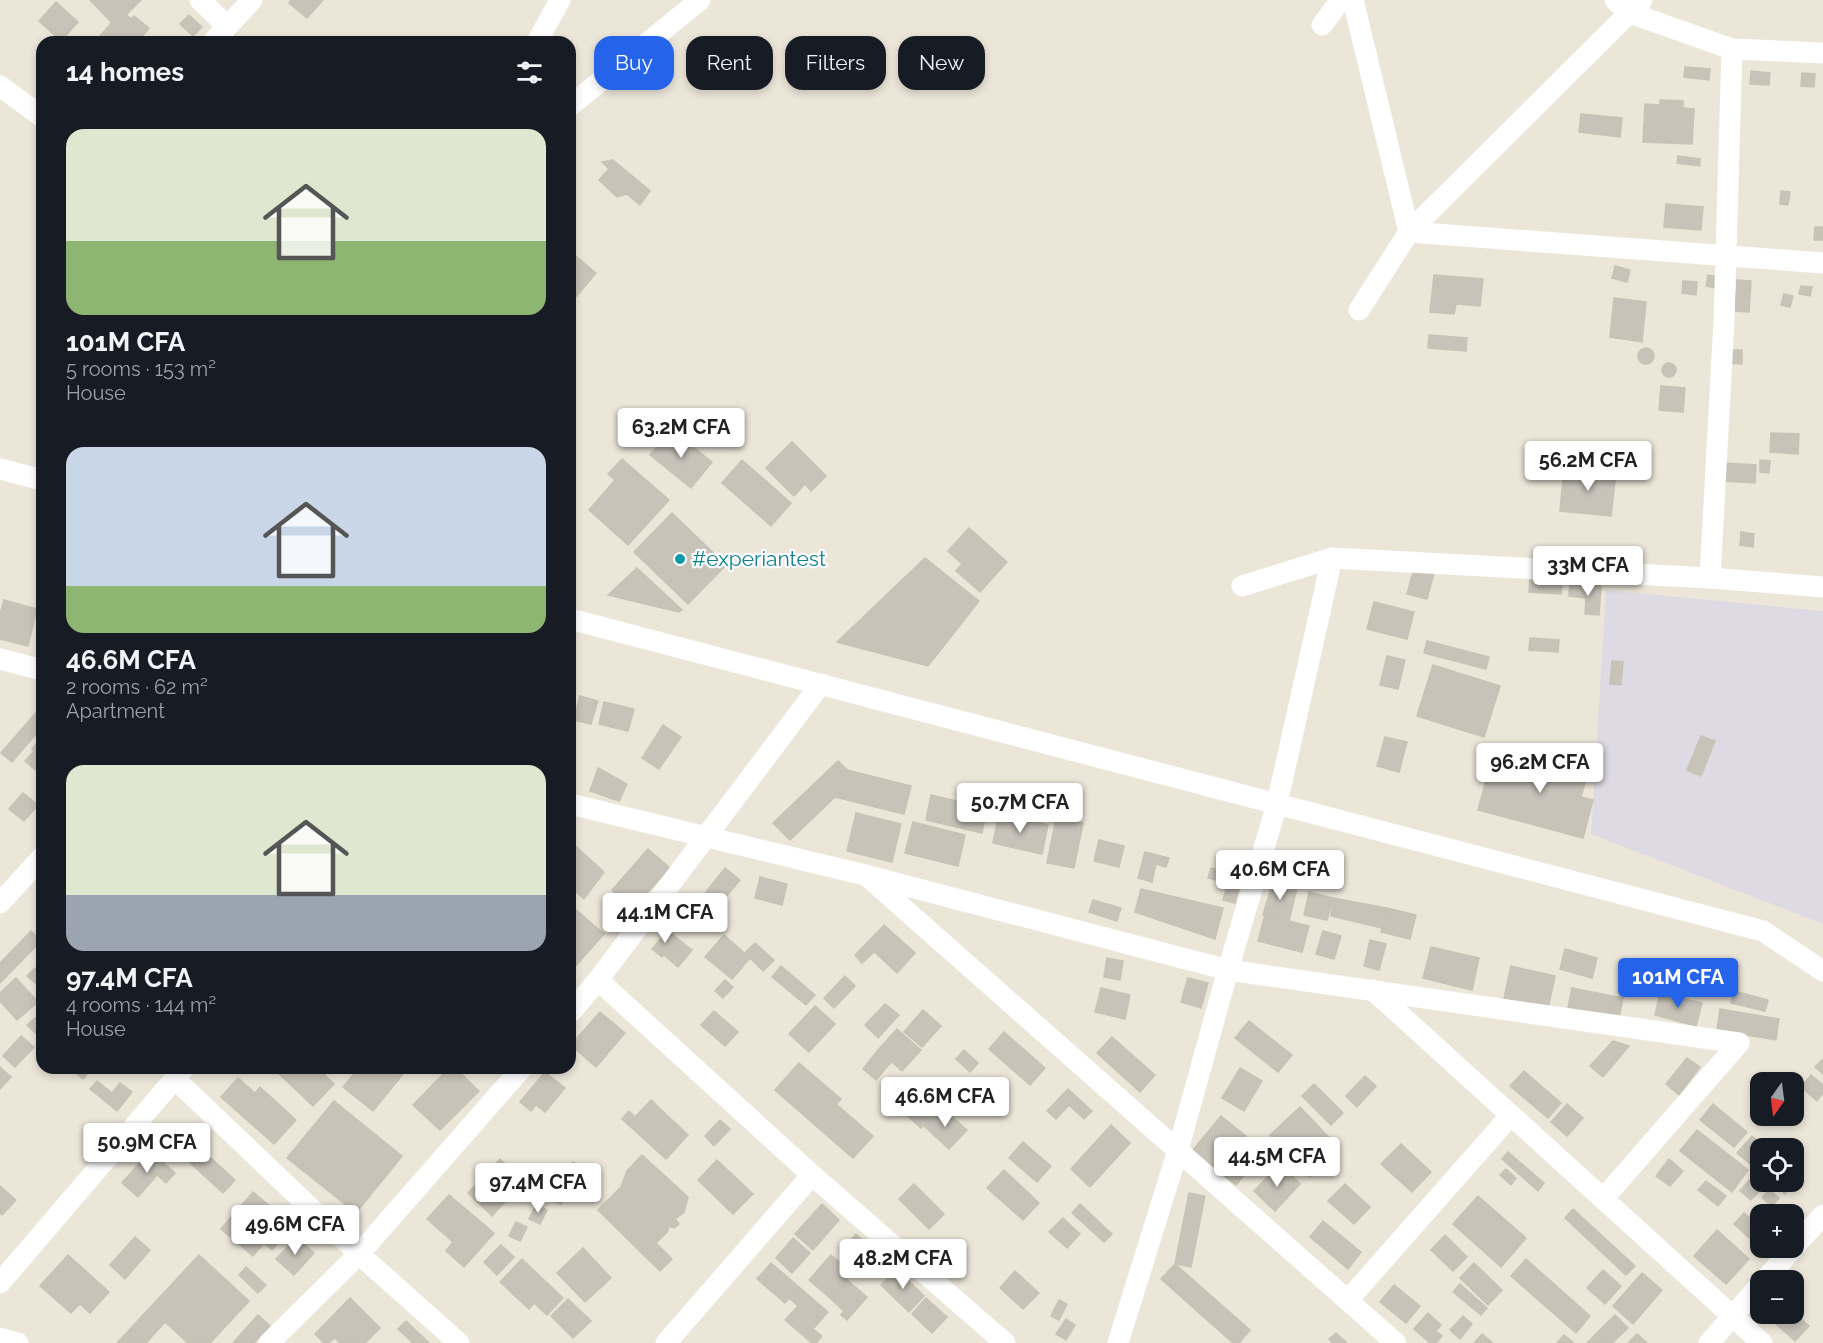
<!DOCTYPE html>
<html lang="en">
<head>
<meta charset="utf-8">
<style>
  body { margin:0; font-family:Raleway,sans-serif; background:#20242c; color:#f1f3f6; height:100vh; display:flex; flex-direction:column; font-size:22px; white-space:nowrap }
  * { box-sizing:border-box; margin:0 }
  p { font-size:20px; color:#9ea1a6 }
  .icon { flex:none; width:33px; height:33px; fill:none; stroke:currentColor; stroke-width:2; stroke-linecap:round; stroke-linejoin:round }
  .map { position:relative; flex:1; overflow:hidden }
  .sheet { position:absolute; left:36px; top:36px; width:540px; height:1038px; display:flex; flex-direction:column; background:#171b24; border-radius:18px; box-shadow:0 3px 9px #0003 }
  .sheet>* { flex:none }
  .guide { position:absolute; left:594px; top:36px; width:570px; height:54px; display:flex; gap:12px }
  .needle { width:39px; rotate:194deg }
  .buttons { position:absolute; left:1750px; top:1072px; display:grid; gap:12px }
  .buttons a { display:grid; place-items:center; width:54px; height:54px; border-radius:12px; background:#171b24; box-shadow:0 3px 9px #0003; font-size:30px }
  .price { position:absolute; translate:-50% -51px; padding:0 14px; border-radius:6px; background:#fff; color:#222; font-size:20px; line-height:39px; filter:drop-shadow(0 2px 3px #0008) }
  .price::after { content:''; position:absolute; left:50%; top:36px; width:18px; height:14px; margin-left:-9px; background:inherit; clip-path:polygon(0 0,100% 0,50% 100%) }
  .price.on { background:#2563eb; color:#fff }
  ul { padding:0; list-style:none }
  li { display:grid; align-content:center; gap:12px; height:318px; padding:0 30px }
  li span { display:grid; place-items:center; height:186px; border-radius:18px; color:#555 }
  li>.icon { margin-inline-start:auto }
  span .icon { width:108px; height:108px; fill:#fffc; stroke-width:1 }
  li b { font-size:26px }
  h2 { display:flex; justify-content:space-between; align-items:center; height:72px; padding:0 30px; font-size:26px }
  .chip { padding:0 21px; border-radius:18px; background:#171b24; box-shadow:0 3px 9px #0003; font-size:21px; line-height:54px }
  .chip.on { background:#2563eb; color:#fff }
  .map>svg:first-child { display:block }
</style>
</head>
<body>
<div class="map">
<svg width="1823" height="1343" viewBox="0 0 1823 1343">
  <rect width="100%" height="100%" fill="#ece6d9"/>
  <!-- industrial -->
  <path fill="#dedae3" d="M1606,590l217,21v313l-232,-90z"/>
  <!-- building -->
  <g fill="#c7c3b9" stroke="#c7c3b3" stroke-width="1.5">
    <path d="M90,0h51l-26,26z"/>
    <path d="M291,0h32l-16,18 -18,-15z"/>
    <path d="M56,2l22,20 -17,19 -22,-20z"/>
    <path d="M122,11l9,8 3,-3 15,12 -9,11 -3,-2 -4,5h-26l-7,-6z"/>
    <path d="M189,15l13,12 -9,9 -13,-12z"/>
    <path d="M1685,67l25,2 -1,11 -25,-3z"/>
    <path d="M1751,71l19,2 -1,12 -19,-1z"/>
    <path d="M1802,73l13,1 -1,13 -13,-1z"/>
    <path d="M1660,100l23,1v7l11,1 -2,35 -49,-2 2,-38 15,1z"/>
    <path d="M1581,114l41,4 -2,19 -41,-5z"/>
    <path d="M1678,156l22,3v7l-23,-3z"/>
    <path d="M613,160l37,31 -10,14 -13,-11 -10,3 -18,-17 10,-11 -7,-7z"/>
    <path d="M1781,191l9,1 -2,13 -8,-1z"/>
    <path d="M1666,204l37,3 -2,23 -37,-3z"/>
    <path d="M1815,227h8v13h-9z"/>
    <path d="M572,253l24,20 -26,31v-49z"/>
    <path d="M1615,266l15,4 -3,12 -15,-4z"/>
    <path d="M1434,275l49,4 -3,27 -24,-2 -2,10 -24,-2z"/>
    <path d="M1708,275l15,3 -3,11 -14,-3z"/>
    <path d="M1737,280l14,1 -2,31 -14,-1z"/>
    <path d="M1683,281l14,1 -1,13 -14,-2z"/>
    <path d="M1801,286l11,1 -2,9 -11,-2z"/>
    <path d="M1784,294l9,2 -3,11 -9,-2z"/>
    <path d="M1614,298l32,4 -4,40 -32,-5z"/>
    <path d="M1429,335l38,3 -1,13 -38,-3z"/>
    <circle cx="1646" cy="356" r="8"/>
    <path d="M1729,350h13v14l-14,-1z"/>
    <circle cx="1669" cy="370" r="7"/>
    <path d="M1661,386l24,2 -2,24 -24,-2z"/>
    <path d="M671,430l41,32 -21,26 -41,-33z"/>
    <path d="M1771,433l28,1 -1,20 -28,-2z"/>
    <path d="M792,442l34,34 -15,15 -6,-7 -11,12 -28,-28z"/>
    <path d="M622,459l47,41 -41,45 -39,-35 26,-30 -7,-6z"/>
    <path d="M742,460l49,43 -20,23 -49,-43z"/>
    <path d="M1760,460l10,1 -1,12 -9,-1z"/>
    <path d="M1725,463l31,2 -1,18 -31,-2z"/>
    <path d="M1564,468l52,5 -5,43 -51,-5z"/>
    <path d="M672,513l54,52 -38,39 -54,-52z"/>
    <path d="M969,528l38,34 -27,30 -24,-21 6,-7 -14,-13z"/>
    <path d="M1741,532l13,2 -1,13 -13,-2z"/>
    <path d="M925,558l54,43 -51,65 -91,-24z"/>
    <path d="M637,568l45,42 -3,2 -71,-17z"/>
    <path d="M1414,568l20,5 -7,26 -20,-5z"/>
    <path d="M1530,580l32,3 -1,11 -32,-2z"/>
    <path d="M1570,583l31,3 -2,29 -14,-1 1,-16 -17,-2z"/>
    <path d="M4,600l33,9 -9,37 -28,-7v-25z"/>
    <path d="M1374,602l40,10 -7,27 -40,-10z"/>
    <path d="M1530,638l29,2 -1,12 -29,-2z"/>
    <path d="M1427,641l62,16 -3,12 -62,-16z"/>
    <path d="M1387,656l18,4 -7,29 -18,-4z"/>
    <path d="M1612,661l11,1 -2,23 -11,-1z"/>
    <path d="M1433,665l67,21 -16,51 -67,-21z"/>
    <path d="M580,696l18,5 -7,23 -17,-4z"/>
    <path d="M604,702l30,7 -6,22 -29,-7z"/>
    <path d="M39,709l3,3v60l-2,2 -15,-13 9,-10 -2,-2 10,-12 -5,-4 -25,29 -11,-9z"/>
    <path d="M663,725l18,12 -22,32 -17,-11z"/>
    <path d="M1701,736l14,5 -14,35 -14,-6z"/>
    <path d="M1385,737l22,5 -8,30 -22,-6z"/>
    <path d="M1515,749l74,19 -8,29 12,3 -10,38 -105,-28 10,-37 19,5z"/>
    <path d="M838,761l9,9 64,16 -7,28 -69,-17 -45,43 -17,-17z"/>
    <path d="M598,768l29,16 -8,17 -29,-10z"/>
    <path d="M23,793l15,12 -14,16 -15,-12z"/>
    <path d="M931,795l56,13 -5,25 -56,-13z"/>
    <path d="M856,813l45,11 -9,38 -45,-11z"/>
    <path d="M999,814l49,11 -6,29 -49,-11z"/>
    <path d="M1056,818l27,5 -9,45 -27,-5z"/>
    <path d="M913,822l52,13 -7,31 -53,-13z"/>
    <path d="M1099,840l25,6 -5,21 -25,-6z"/>
    <path d="M570,841l34,31 -20,27 -14,-13z"/>
    <path d="M648,849l22,19 -38,41 -20,-19z"/>
    <path d="M1145,852l24,6 -3,9 -10,-3 -4,18 -14,-4z"/>
    <path d="M725,868l15,12 -20,24 -14,-12z"/>
    <path d="M1211,868l31,8 -7,27 -12,-3 5,-17 -20,-5z"/>
    <path d="M760,877l27,7 -5,21 -27,-7z"/>
    <path d="M1273,881l24,7 -8,33 -26,-6z"/>
    <path d="M1141,889l82,19 -8,31 -80,-27z"/>
    <path d="M1309,892l24,6 -6,22 -23,-5z"/>
    <path d="M1333,898l54,10 -5,20 -51,-12z"/>
    <path d="M1093,900l28,8 -4,13 -28,-9z"/>
    <path d="M574,908l30,26 -33,37 -1,-59z"/>
    <path d="M1387,908l29,7 -6,24 -29,-7z"/>
    <path d="M1265,915l44,11 -7,26 -44,-11z"/>
    <path d="M884,925l31,28 -18,20 -31,-29z"/>
    <path d="M668,930l10,9 -16,18 -10,-8z"/>
    <path d="M31,931l10,10 -41,42v-20z"/>
    <path d="M1323,931l18,5 -7,23 -18,-5z"/>
    <path d="M724,935l26,23 -18,21 -27,-22z"/>
    <path d="M678,939l14,11 -14,17 -14,-12z"/>
    <path d="M1370,940l16,4 -7,26 -15,-4z"/>
    <path d="M755,943l19,17 -11,11 -18,-18z"/>
    <path d="M866,944l8,8 -12,11 -7,-8z"/>
    <path d="M1431,947l48,11 -7,32 -49,-12z"/>
    <path d="M1565,949l32,9 -5,20 -32,-9z"/>
    <path d="M1107,958l16,3 -3,19 -16,-3z"/>
    <path d="M781,966l34,29 -9,10 -34,-28z"/>
    <path d="M1511,966l44,10 -7,33 -44,-11z"/>
    <path d="M35,968l7,7v14l-15,-13z"/>
    <path d="M845,976l10,10 -21,22 -10,-10z"/>
    <path d="M16,978l22,24 -21,18 -17,-19v-8z"/>
    <path d="M1188,978l20,5 -7,25 -20,-6z"/>
    <path d="M725,980l8,7 -10,11 -8,-7z"/>
    <path d="M1101,988l29,7 -5,24 -30,-7z"/>
    <path d="M1572,988l51,10 -5,26 -51,-11z"/>
    <path d="M1734,991l34,9 -3,11 -34,-8z"/>
    <path d="M1660,993l42,10 -6,23 -41,-11z"/>
    <path d="M885,1004l14,11 -21,23 -13,-13z"/>
    <path d="M815,1006l20,18 -26,28 -20,-18z"/>
    <path d="M1720,1009l59,10 -3,21 -59,-10z"/>
    <path d="M923,1010l18,16 -19,21 -18,-15z"/>
    <path d="M714,1011l24,21 -13,14 -24,-21z"/>
    <path d="M600,1012l25,21 -29,34 -25,-22z"/>
    <path d="M35,1018l7,6v15l-15,-14z"/>
    <path d="M1249,1021l43,34 -14,17 -43,-34z"/>
    <path d="M897,1029l24,21 -19,21 -24,-21z"/>
    <path d="M1004,1032l41,36 -15,17 -41,-36z"/>
    <path d="M21,1036l13,11 -19,20 -12,-11z"/>
    <path d="M1112,1037l43,38 -15,17 -43,-39z"/>
    <path d="M1613,1041l16,5 -26,31 -13,-11z"/>
    <path d="M878,1050l13,12 -15,18 -13,-11z"/>
    <path d="M964,1050l14,13 -8,9 -14,-13z"/>
    <path d="M1687,1058l13,9 -21,28 -13,-11z"/>
    <path d="M1823,1059v15l-8,-7z"/>
    <path d="M799,1063l42,36 -25,27 -41,-36z"/>
    <path d="M0,1067l11,10 -11,12z"/>
    <path d="M69,1068h23l-9,11z"/>
    <path d="M273,1068h45l16,16 -21,22z"/>
    <path d="M359,1068h36l8,6 -30,37 -30,-24z"/>
    <path d="M449,1068h6l24,23 -39,39 -27,-25z"/>
    <path d="M1240,1068l22,13 -18,30 -22,-13z"/>
    <path d="M1524,1071l37,32 -13,15 -38,-32z"/>
    <path d="M545,1072l20,16 -20,24 -9,-7 -5,6 -11,-9z"/>
    <path d="M1811,1075l12,10v8l-6,8 -16,-14z"/>
    <path d="M1365,1076l11,10 -19,21 -11,-11z"/>
    <path d="M238,1078l17,15 5,-6 36,33 -22,24 -53,-47z"/>
    <path d="M908,1079l32,27 -19,22 -32,-28z"/>
    <path d="M97,1081l15,12 8,-10 12,9 -15,19 -27,-22z"/>
    <path d="M1314,1084l29,29 -12,12 -29,-29z"/>
    <path d="M1068,1089l24,22 -8,8 -15,-14 -13,14 -9,-8z"/>
    <path d="M651,1100l37,35 -22,24 -44,-40 7,-8 6,6z"/>
    <path d="M334,1101l68,55 -46,57 -69,-55z"/>
    <path d="M836,1104l37,32 -20,22 -37,-32z"/>
    <path d="M1567,1104l16,14 -16,18 -16,-14z"/>
    <path d="M1713,1104l34,28 -13,15 -34,-27z"/>
    <path d="M941,1107l26,23 -18,19 -25,-23z"/>
    <path d="M1300,1107l39,41 -29,29 -40,-42z"/>
    <path d="M1221,1116l25,20 -13,16 18,15 -15,18 -43,-35z"/>
    <path d="M720,1120l10,9 -16,17 -9,-10z"/>
    <path d="M1111,1125l19,18 -40,44 -19,-18z"/>
    <path d="M1697,1130l51,40 -16,22 -52,-41z"/>
    <path d="M1752,1136l15,13h-6v24l-24,-20z"/>
    <path d="M188,1137l47,43 -12,13 -47,-43z"/>
    <path d="M1023,1142l28,24 -14,16 -28,-24z"/>
    <path d="M1401,1144l30,28 -19,20 -31,-28z"/>
    <path d="M150,1151l25,22 -9,10 -9,-8 -19,22 -16,-14z"/>
    <path d="M1508,1152l36,31 -6,8 -36,-32z"/>
    <path d="M642,1155l46,42 -4,15 -9,7 4,5 -5,4 -5,-2 -2,6 -11,11 16,16 -12,12 -62,-61 23,-23 6,-16z"/>
    <path d="M500,1159l16,14 -11,12 8,8 -21,23 -24,-23z"/>
    <path d="M1669,1159l14,12 -13,15 -14,-10z"/>
    <path d="M717,1160l36,34 -20,20 -35,-34z"/>
    <path d="M573,1162l19,17 -16,16 -17,-16z"/>
    <path d="M1280,1164l20,20 -25,27 -21,-20z"/>
    <path d="M1506,1169l10,9 -5,7 -11,-10z"/>
    <path d="M1004,1170l35,33 -16,17 -36,-32z"/>
    <path d="M1794,1172l6,5 -15,17 -14,-12h23z"/>
    <path d="M541,1173l11,5 -6,14 -11,-5z"/>
    <path d="M1749,1180l12,9 -10,11 -11,-9z"/>
    <path d="M1706,1181l20,15 -8,10 -20,-16z"/>
    <path d="M914,1184l30,30 -15,15 -30,-30z"/>
    <path d="M1345,1184l25,23 -16,17 -26,-23z"/>
    <path d="M556,1185l11,5 -6,14 -12,-5z"/>
    <path d="M0,1186l16,14 -14,15 -2,-2z"/>
    <path d="M1769,1189l10,9 -7,8 -10,-8z"/>
    <path d="M253,1192l40,34 -21,24 -8,-7 -11,13 -32,-27z"/>
    <path d="M1189,1193l16,3 -14,71 -16,-3z"/>
    <path d="M449,1195l45,38 -30,34 -18,-16 7,-9 -26,-23z"/>
    <path d="M1478,1196l48,42 -25,29 -48,-43z"/>
    <path d="M822,1204l17,16 -26,30 -18,-16z"/>
    <path d="M1080,1204l32,30 -8,8 -32,-29z"/>
    <path d="M536,1205l11,5 -7,14 -11,-5z"/>
    <path d="M1777,1206l10,9h-17z"/>
    <path d="M1573,1209l62,57 -9,9 -61,-57z"/>
    <path d="M1744,1213l17,15v15l-3,3 -24,-22z"/>
    <path d="M1063,1218l17,16 -13,14 -18,-16z"/>
    <path d="M1323,1221l38,31 -13,17 -38,-32z"/>
    <path d="M516,1222l11,5 -7,14 -11,-5z"/>
    <path d="M1717,1230l32,29 -23,25 -32,-28z"/>
    <path d="M856,1234l13,12 -8,9 -13,-12z"/>
    <path d="M1445,1235l22,22 -14,14 -22,-21z"/>
    <path d="M135,1237l15,13 -25,29 -15,-14z"/>
    <path d="M297,1237l17,16 -20,22 -18,-16z"/>
    <path d="M793,1238l17,15 -18,20 -16,-15z"/>
    <path d="M501,1245l13,12 -17,18 -13,-13z"/>
    <path d="M583,1248l28,30 -26,24 -28,-29z"/>
    <path d="M68,1255l41,37 -19,21 -10,-9 -9,9 -31,-27z"/>
    <path d="M199,1255l50,46 -39,42h-22l-23,-21 -19,21h-29z"/>
    <path d="M831,1255l14,12 -5,7 7,6 -16,19 -22,-19z"/>
    <path d="M522,1259l41,39 -16,17 -13,-12 -5,6 -29,-27z"/>
    <path d="M1526,1259l64,57 -14,17 -65,-57z"/>
    <path d="M771,1263l28,24 -14,16 -28,-24z"/>
    <path d="M1474,1263l28,27 -14,15 -28,-27z"/>
    <path d="M1175,1264l75,66 -11,13h-6l-72,-64z"/>
    <path d="M246,1267l20,18 -8,8 -19,-18z"/>
    <path d="M897,1269l27,27 -15,16 -28,-27z"/>
    <path d="M1603,1270l18,16 -16,18 -18,-16z"/>
    <path d="M1015,1271l24,22 -16,16 -23,-21z"/>
    <path d="M1642,1273l20,17 -29,34 -20,-18z"/>
    <path d="M847,1280l20,17 -20,23 -6,-5 3,-4 -13,-12z"/>
    <path d="M1460,1284l27,24 -6,7 -28,-23z"/>
    <path d="M1394,1285l26,21 -14,17 -26,-21z"/>
    <path d="M799,1287l29,25 -15,17 9,7 -6,7h-4l-27,-23 13,-14 -8,-7z"/>
    <path d="M350,1298l30,30 -15,15h-25l-5,-5 -7,5h-4l-9,-9z"/>
    <path d="M926,1298l21,19 -15,16 -20,-19z"/>
    <path d="M568,1299l23,22 -18,17 -22,-22z"/>
    <path d="M1059,1300l8,4 -8,16 -8,-4z"/>
    <path d="M1794,1312l15,14 -14,15 -30,-27h29z"/>
    <path d="M1428,1313l13,12 -5,6 6,5 -6,7h-6l-16,-14z"/>
    <path d="M258,1315l12,11 -16,17h-21z"/>
    <path d="M1615,1315l13,13 -16,15h-25z"/>
    <path d="M1463,1316l9,8 -12,15 -10,-9z"/>
    <path d="M1066,1319l9,6 -9,15 -10,-6z"/>
    <path d="M406,1321l23,22h-16l-15,-14z"/>
    <path d="M1336,1333l11,10h-14l-4,-4z"/>
    <path d="M1482,1334l11,9h-19z"/>
    <path d="M1637,1334l10,9h-19z"/>
    <path d="M1564,1335l10,8h-17z"/>
  </g>
  <g fill="none" stroke-linecap="round" stroke-linejoin="round">
    <!-- minor -->
    <g stroke="#fff" stroke-width="21">
      <path d="M200,0l27,26"/>
      <path d="M1353,0l56,232 414,31"/>
      <path d="M1615,0l15,13 102,36 91,4"/>
      <path d="M1322,25l19,-25"/>
      <path d="M213,42l39,-42"/>
      <path d="M537,42l23,-42"/>
      <path d="M0,86l42,31"/>
      <path d="M570,106l130,-106"/>
      <path d="M1359,310l50,-78 233,-232"/>
      <path d="M0,469l42,11"/>
      <path d="M1332,558l378,20 113,9"/>
      <path d="M1710,578l14,-257 8,-272"/>
      <path d="M570,619l1193,312 60,40"/>
      <path d="M0,659l42,11"/>
      <path d="M570,804l295,71 363,95 511,73"/>
      <path d="M868,877l528,466"/>
      <path d="M0,903l42,-46"/>
      <path d="M598,980l214,195 193,168"/>
      <path d="M1373,990l389,353"/>
      <path d="M570,1013l28,-33 223,-296"/>
      <path d="M175,1079l184,175 100,89"/>
      <path d="M1603,1199l136,-156"/>
      <path d="M1794,1247l29,-32"/>
      <path d="M1764,1281l29,-33"/>
      <path d="M0,1283l183,-214"/>
      <path d="M1348,1300l163,-185"/>
      <path d="M0,1338l18,5"/>
      <path d="M269,1343l90,-89 163,-186"/>
      <path d="M666,1343l146,-168"/>
      <path d="M1118,1343l60,-193 50,-180 49,-166 55,-246 -90,28"/>
      <path d="M1709,1343l52,-59"/>
    </g>
  </g>
  <!-- markers -->
  <circle fill="#0f9aa8" stroke="#fff" stroke-width="2" cx="680" cy="559" r="6"/>
  <g text-anchor="middle" stroke-width="4.5" stroke-linejoin="round" paint-order="stroke">
    <!-- culture labels -->
    <g font-size="21" fill="#0d838f" stroke="#fff" text-anchor="start">
      <text x="692" y="566">#experiantest</text>
    </g>
  </g>
</svg>
<div class="buttons">
<a><svg class="needle" viewBox="-14 -14 28 28"><path d="M0-13l5 13h-10z" fill="#e53935"/><path d="M0 13l5-13h-10z" fill="#9ea1a6"/></svg></a>
<a><svg class="icon" aria-label="locate" viewBox="0 0 24 24"><circle cx="12" cy="12" r="6"/><path d="M12 2v4M12 18v4M2 12h4M18 12h4"/></svg></a>
<a>+</a>
<a>−</a>
</div>
<b class="price" style="left:681px;top:459px">63.2M CFA</b>
<b class="price" style="left:1588px;top:492px">56.2M CFA</b>
<b class="price" style="left:1588px;top:597px">33M CFA</b>
<b class="price" style="left:1540px;top:794px">96.2M CFA</b>
<b class="price" style="left:1020px;top:834px">50.7M CFA</b>
<b class="price" style="left:1280px;top:901px">40.6M CFA</b>
<b class="price" style="left:665px;top:944px">44.1M CFA</b>
<b class="price on" style="left:1678px;top:1009px">101M CFA</b>
<b class="price" style="left:945px;top:1128px">46.6M CFA</b>
<b class="price" style="left:147px;top:1174px">50.9M CFA</b>
<b class="price" style="left:1277px;top:1188px">44.5M CFA</b>
<b class="price" style="left:538px;top:1214px">97.4M CFA</b>
<b class="price" style="left:295px;top:1256px">49.6M CFA</b>
<b class="price" style="left:903px;top:1290px">48.2M CFA</b>
<div class="guide">
<a class="chip on">Buy</a>
<a class="chip">Rent</a>
<a class="chip">Filters</a>
<a class="chip">New</a>
</div>
<section class="sheet">
<h2>14 homes<svg class="icon" aria-label="filters" viewBox="0 0 24 24"><path d="M4 7h16M4 17h16"/><circle cx="9" cy="7" r="2"/><circle cx="15" cy="17" r="2"/></svg></h2>
<ul>
<li><span style="background:linear-gradient(#dfe7d0 60%,#8fb573 0)"><svg class="icon" aria-label="home" viewBox="0 0 24 24"><path d="M3 11l9-7 9 7M6 9v11h12V9"/></svg></span><div><b>101M CFA</b><p>5 rooms · 153 m²</p><p>House</p></div></li>
<li><span style="background:linear-gradient(#c9d6e8 75%,#8fb573 0)"><svg class="icon" aria-label="home" viewBox="0 0 24 24"><path d="M3 11l9-7 9 7M6 9v11h12V9"/></svg></span><div><b>46.6M CFA</b><p>2 rooms · 62 m²</p><p>Apartment</p></div></li>
<li><span style="background:linear-gradient(#dfe7d0 70%,#9aa5b1 0)"><svg class="icon" aria-label="home" viewBox="0 0 24 24"><path d="M3 11l9-7 9 7M6 9v11h12V9"/></svg></span><div><b>97.4M CFA</b><p>4 rooms · 144 m²</p><p>House</p></div></li>
</ul>
</section>
</div>
</body>
</html>
